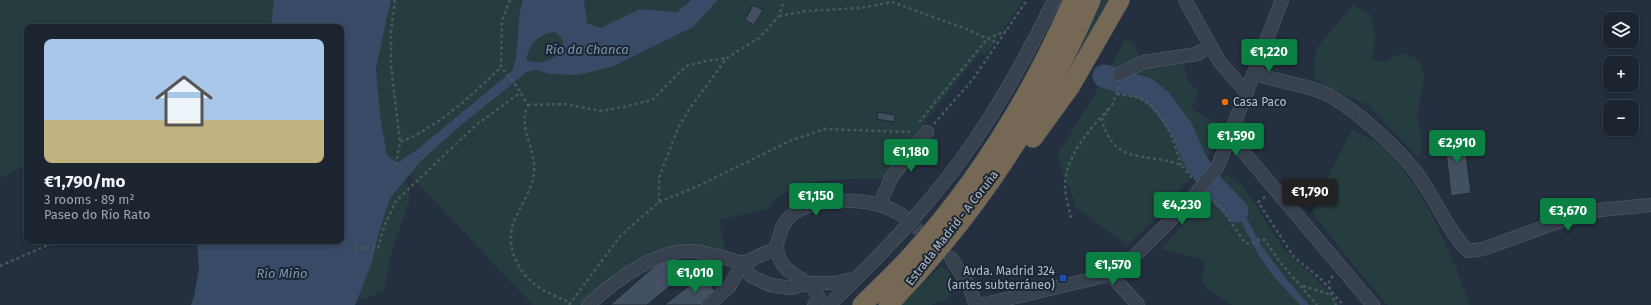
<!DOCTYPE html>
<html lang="en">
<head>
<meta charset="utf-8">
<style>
  body { margin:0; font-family:"Fira Sans",sans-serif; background:#28303b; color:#f1f3f6; height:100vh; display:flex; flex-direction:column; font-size:15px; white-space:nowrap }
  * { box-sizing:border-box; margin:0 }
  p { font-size:13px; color:#a0a4aa }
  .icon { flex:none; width:22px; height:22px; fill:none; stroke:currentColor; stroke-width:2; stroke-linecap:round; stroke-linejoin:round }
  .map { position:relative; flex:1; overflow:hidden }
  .details { position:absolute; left:24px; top:24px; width:320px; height:220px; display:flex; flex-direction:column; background:#1b242f; border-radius:8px; box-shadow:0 2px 6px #0003,0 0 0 1px #39414b }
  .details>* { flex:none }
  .controls { position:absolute; left:1603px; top:12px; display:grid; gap:8px }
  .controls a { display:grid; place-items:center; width:36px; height:36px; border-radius:8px; background:#1b242f; box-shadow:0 2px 6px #0003,0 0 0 1px #39414b; font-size:20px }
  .price { position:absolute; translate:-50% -34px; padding:0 9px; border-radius:4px; background:#0b8043; color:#fff; font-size:13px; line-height:26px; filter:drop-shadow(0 1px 2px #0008) }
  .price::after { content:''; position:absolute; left:50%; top:24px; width:12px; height:9px; margin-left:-6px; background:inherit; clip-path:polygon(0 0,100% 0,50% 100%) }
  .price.current { background:#222; color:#fff }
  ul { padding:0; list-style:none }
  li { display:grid; align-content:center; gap:8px; height:212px; padding:0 20px }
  li span { display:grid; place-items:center; height:124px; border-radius:8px; color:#555 }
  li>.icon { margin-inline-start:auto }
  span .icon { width:72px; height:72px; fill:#fffc; stroke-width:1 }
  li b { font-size:17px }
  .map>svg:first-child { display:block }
</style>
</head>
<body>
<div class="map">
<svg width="1651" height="305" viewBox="0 0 1651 305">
  <rect width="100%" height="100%" fill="#24303f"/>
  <!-- green -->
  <g fill="#263d40">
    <path d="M0,0h289l-8,27h-254v138l-27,13z"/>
    <path d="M391,0h132c-8,24 -2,48 -11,71l-93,77 -22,15 -10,-8 -7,-40 -4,-47z"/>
    <path d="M584,0h107l-14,12 -37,-3 -40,19 -13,-5z"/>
    <path d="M718,0h305l-36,54h-8l-55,69 1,6 -41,49c-38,2 -93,-4 -117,31l-48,11 7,31 -37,-4 -31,3 -51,31 -26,24h-48l-124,-131 12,-13 40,-36 66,-53 9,-2 14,4 62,-7 81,-40z"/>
    <path d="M1098,0h11l-35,61 -2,-1z"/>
    <path d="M1353,5l18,10 4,21 -2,25 10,1 21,-9 17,8 3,16 -7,37 5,24 -2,21 -52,-54 -36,-16 -19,-12 3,-28z"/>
    <path d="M555,32l6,5 2,9c-9,15 -21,20 -37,14 5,-17 11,-25 29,-28z"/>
    <path d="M1125,40l9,3 8,22h42l3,13 11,15 -6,16 28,15 -11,31 -47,56 -35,34 -51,-38 -19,-51 44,-72z"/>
    <path d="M1352,129c11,7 27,13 36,23 40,42 62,100 82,153h-82l-34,-39 -43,-55z"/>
    <path d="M396,171l11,10 3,17 -17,49 -9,44 -32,12 -37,2z"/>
    <path d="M1226,174l17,12 42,65 41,38 14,16h-31l-26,-30 -22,-30 -5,-11 -40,-47z"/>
    <path d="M1213,190l28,31 18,35 17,23 24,26h-67l-26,-16 -6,-9 4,-20 -43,-11z"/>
    <path d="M940,267l8,2 5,15 -3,14 -20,7h-30z"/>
  </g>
  <!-- water -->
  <g fill="#374b67" fill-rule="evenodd">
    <path d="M274,0h117l-15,68 4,47 7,40 10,8 22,-15 93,-77c9,-23 3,-47 11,-71h61l3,23 13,5 40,-19 37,3 14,-12h27l-25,27 -81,40 -35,8 -27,-1 -14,-4 -9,2 -66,53 -40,36 -31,37 -13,41 -5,23 -17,43h-164l3,-8 5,-29 -2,-27h144v-214h-70zM555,32l6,5 2,8c-8,16 -21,21 -37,15 4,-16 12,-26 29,-28z"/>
    <path d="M1216,187l22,15 23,43 22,30 26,30h-9l-24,-26 -17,-23 -18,-35 -28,-31z"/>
  </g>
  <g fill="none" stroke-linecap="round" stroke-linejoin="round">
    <!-- river -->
    <path stroke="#374b67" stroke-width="23" d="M1104,76l42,13 14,11 21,28 15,34 18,25 23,24"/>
  </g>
  <!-- building -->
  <g fill="#435061" stroke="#1f2936">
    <path d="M753,5l10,5 -9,15 -9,-5z"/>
    <path d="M878,112l17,3 -1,7 -17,-3z"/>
    <path d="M1463,131l8,62 -20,3 -7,-62z"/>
    <path d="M665,257l11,1 4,6 -5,4 7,8 -35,29h-43h6z"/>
    <path d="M703,275l15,20 -13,10h-41z"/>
  </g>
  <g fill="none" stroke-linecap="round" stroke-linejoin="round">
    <!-- minor-tunnel -->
    <path stroke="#3a4554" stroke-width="13" stroke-dasharray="13 6" stroke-linecap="butt" d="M902,215l30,27"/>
    <!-- minor casing -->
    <g stroke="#56606d" stroke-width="14">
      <g id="minor">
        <path d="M1185,0l34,61 28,32"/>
        <path d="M1255,73c21,9 43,10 64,18 30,11 81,59 99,84 18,25 29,54 50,76l15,-2 75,-27 41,-12 52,-5"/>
        <path d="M1119,74l25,-12 53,-8 13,-8"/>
        <path d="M1230,136l143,169"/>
        <path d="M1218,166l64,-166"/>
        <path d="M879,205l12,-27 36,-46"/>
        <path d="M951,258l18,28 7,19"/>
        <path d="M1110,274l28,31"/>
        <path d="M588,305c26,-23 67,-56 104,-54 17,1 35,8 51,12l8,13 19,9 21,3 19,-5h26l20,-5"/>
        <path d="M708,305l21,-18 14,-24 34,-15"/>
        <path d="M814,305l5,-7c-9,-25 -38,-18 -42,-49 -1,-5 2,-11 3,-15 7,-37 72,-37 100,-29 7,2 15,6 22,10"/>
        <path d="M829,305c53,-51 105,-104 146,-165 30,-44 56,-92 79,-140"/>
        <path d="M981,305l119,-28 17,-6 22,-19 51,-51"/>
      </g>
    </g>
    <!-- highway casing -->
    <g stroke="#434d5a" stroke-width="20">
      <g id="highway">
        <path d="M1033,138l37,-51 50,-87"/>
        <path d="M862,305c15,-15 31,-30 45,-45 70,-76 125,-166 166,-260"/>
        <path d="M888,305c86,-88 155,-193 203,-305"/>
      </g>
    </g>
    <!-- path -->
    <g stroke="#445a5d" stroke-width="2.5" stroke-dasharray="3 3" stroke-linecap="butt">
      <path d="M395,0l-4,31v34l9,77"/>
      <path d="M510,0l-8,20 -1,47 14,17 13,21c-11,24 9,44 6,68 -2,17 -13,32 -20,48 -10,27 5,55 29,69 9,5 19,9 28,13"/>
      <path d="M779,16l27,-5 55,-3 31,-6 74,27 32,14"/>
      <path d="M1119,86l-6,17 -11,17c13,47 43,31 78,45 4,2 9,9 12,13"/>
      <path d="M1117,94c5,1 11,1 16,2 28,6 41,44 48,69"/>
      <path d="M528,105l36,-1 37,7 22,-4 29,-7 34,-34 20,-5 21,-3"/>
      <path d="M919,122l68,-83 19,-8"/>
      <path d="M934,124l39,-45 54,-79"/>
      <path d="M396,165l4,-23c34,-12 75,-49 101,-75"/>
      <path d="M1209,197l12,10 24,36 5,1 11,-5 4,1 14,21 38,44"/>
      <path d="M1265,197l-7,5 36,55 28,23 21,25"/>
      <path d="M659,202l39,-16 94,-46 33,-11 83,3 4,-2"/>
      <path d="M1071,218c-2,-9 -5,-20 -6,-30 -1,-31 25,-59 44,-80"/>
      <path d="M354,248h24l7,-24 11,-23 80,-76 45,-33"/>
      <path d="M0,266l48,-21 15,-4"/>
      <path d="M1333,276l-4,4 1,10 6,15"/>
      <path d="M1303,286l29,9"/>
      <path d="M569,305l52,-70 38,-33v-24l19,-50 12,-20 37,-50 32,-20 20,-22 5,-16"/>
    </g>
    <!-- minor -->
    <use href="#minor" stroke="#38424f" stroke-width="13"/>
    <!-- highway -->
    <use href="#highway" stroke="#756855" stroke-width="19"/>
    <!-- minor-bridge casing -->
    <g stroke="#56606d" stroke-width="14" stroke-linecap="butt">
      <path id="minor-bridge" d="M1190,201l28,-35"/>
    </g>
    <!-- minor-bridge -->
    <use href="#minor-bridge" stroke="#38424f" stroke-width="13"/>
  </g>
  <!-- markers -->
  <circle fill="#e8710a" stroke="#1d2734" stroke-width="1.5" cx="1225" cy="102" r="4"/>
  <rect fill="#1a4fb4" stroke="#1d2734" stroke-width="1.5" x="1059" y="274" width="8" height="8" rx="2"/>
  <g text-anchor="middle" stroke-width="4" stroke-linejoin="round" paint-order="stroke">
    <!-- poi labels -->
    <g font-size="12" fill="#b4bdca" stroke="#1d2734" text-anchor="start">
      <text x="1233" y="106">Casa Paco</text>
      <text x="1055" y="275" text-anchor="end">Avda. Madrid 324<tspan x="1055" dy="14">(antes subterráneo)</tspan></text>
    </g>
    <!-- street labels -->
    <g font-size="12" fill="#b4bdca" stroke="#1d2734">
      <text transform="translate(952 228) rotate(-52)" y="4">Estrada Madrid - A Coruña</text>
    </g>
    <!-- water labels -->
    <g font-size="13" font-style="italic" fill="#7b93b2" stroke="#1d2734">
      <text x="587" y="54">Río da Chanca</text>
      <text x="282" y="278">Río Miño</text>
    </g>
  </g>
</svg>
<div class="controls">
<a><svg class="icon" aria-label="layers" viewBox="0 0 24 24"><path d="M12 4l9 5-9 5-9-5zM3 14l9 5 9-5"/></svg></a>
<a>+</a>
<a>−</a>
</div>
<b class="price" style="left:1269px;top:73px">€1,220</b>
<b class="price" style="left:1236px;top:157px">€1,590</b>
<b class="price" style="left:1457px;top:164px">€2,910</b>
<b class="price" style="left:911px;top:173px">€1,180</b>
<b class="price current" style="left:1310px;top:213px">€1,790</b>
<b class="price" style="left:816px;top:217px">€1,150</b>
<b class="price" style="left:1182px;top:226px">€4,230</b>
<b class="price" style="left:1568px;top:232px">€3,670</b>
<b class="price" style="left:1113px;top:286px">€1,570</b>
<b class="price" style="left:695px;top:294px">€1,010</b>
<section class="details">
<ul>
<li><span style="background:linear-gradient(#a9c7e8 65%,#c2b280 0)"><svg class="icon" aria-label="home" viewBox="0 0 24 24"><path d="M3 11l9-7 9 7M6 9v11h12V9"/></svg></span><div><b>€1,790/mo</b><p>3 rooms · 89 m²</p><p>Paseo do Río Rato</p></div></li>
</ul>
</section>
</div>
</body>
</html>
